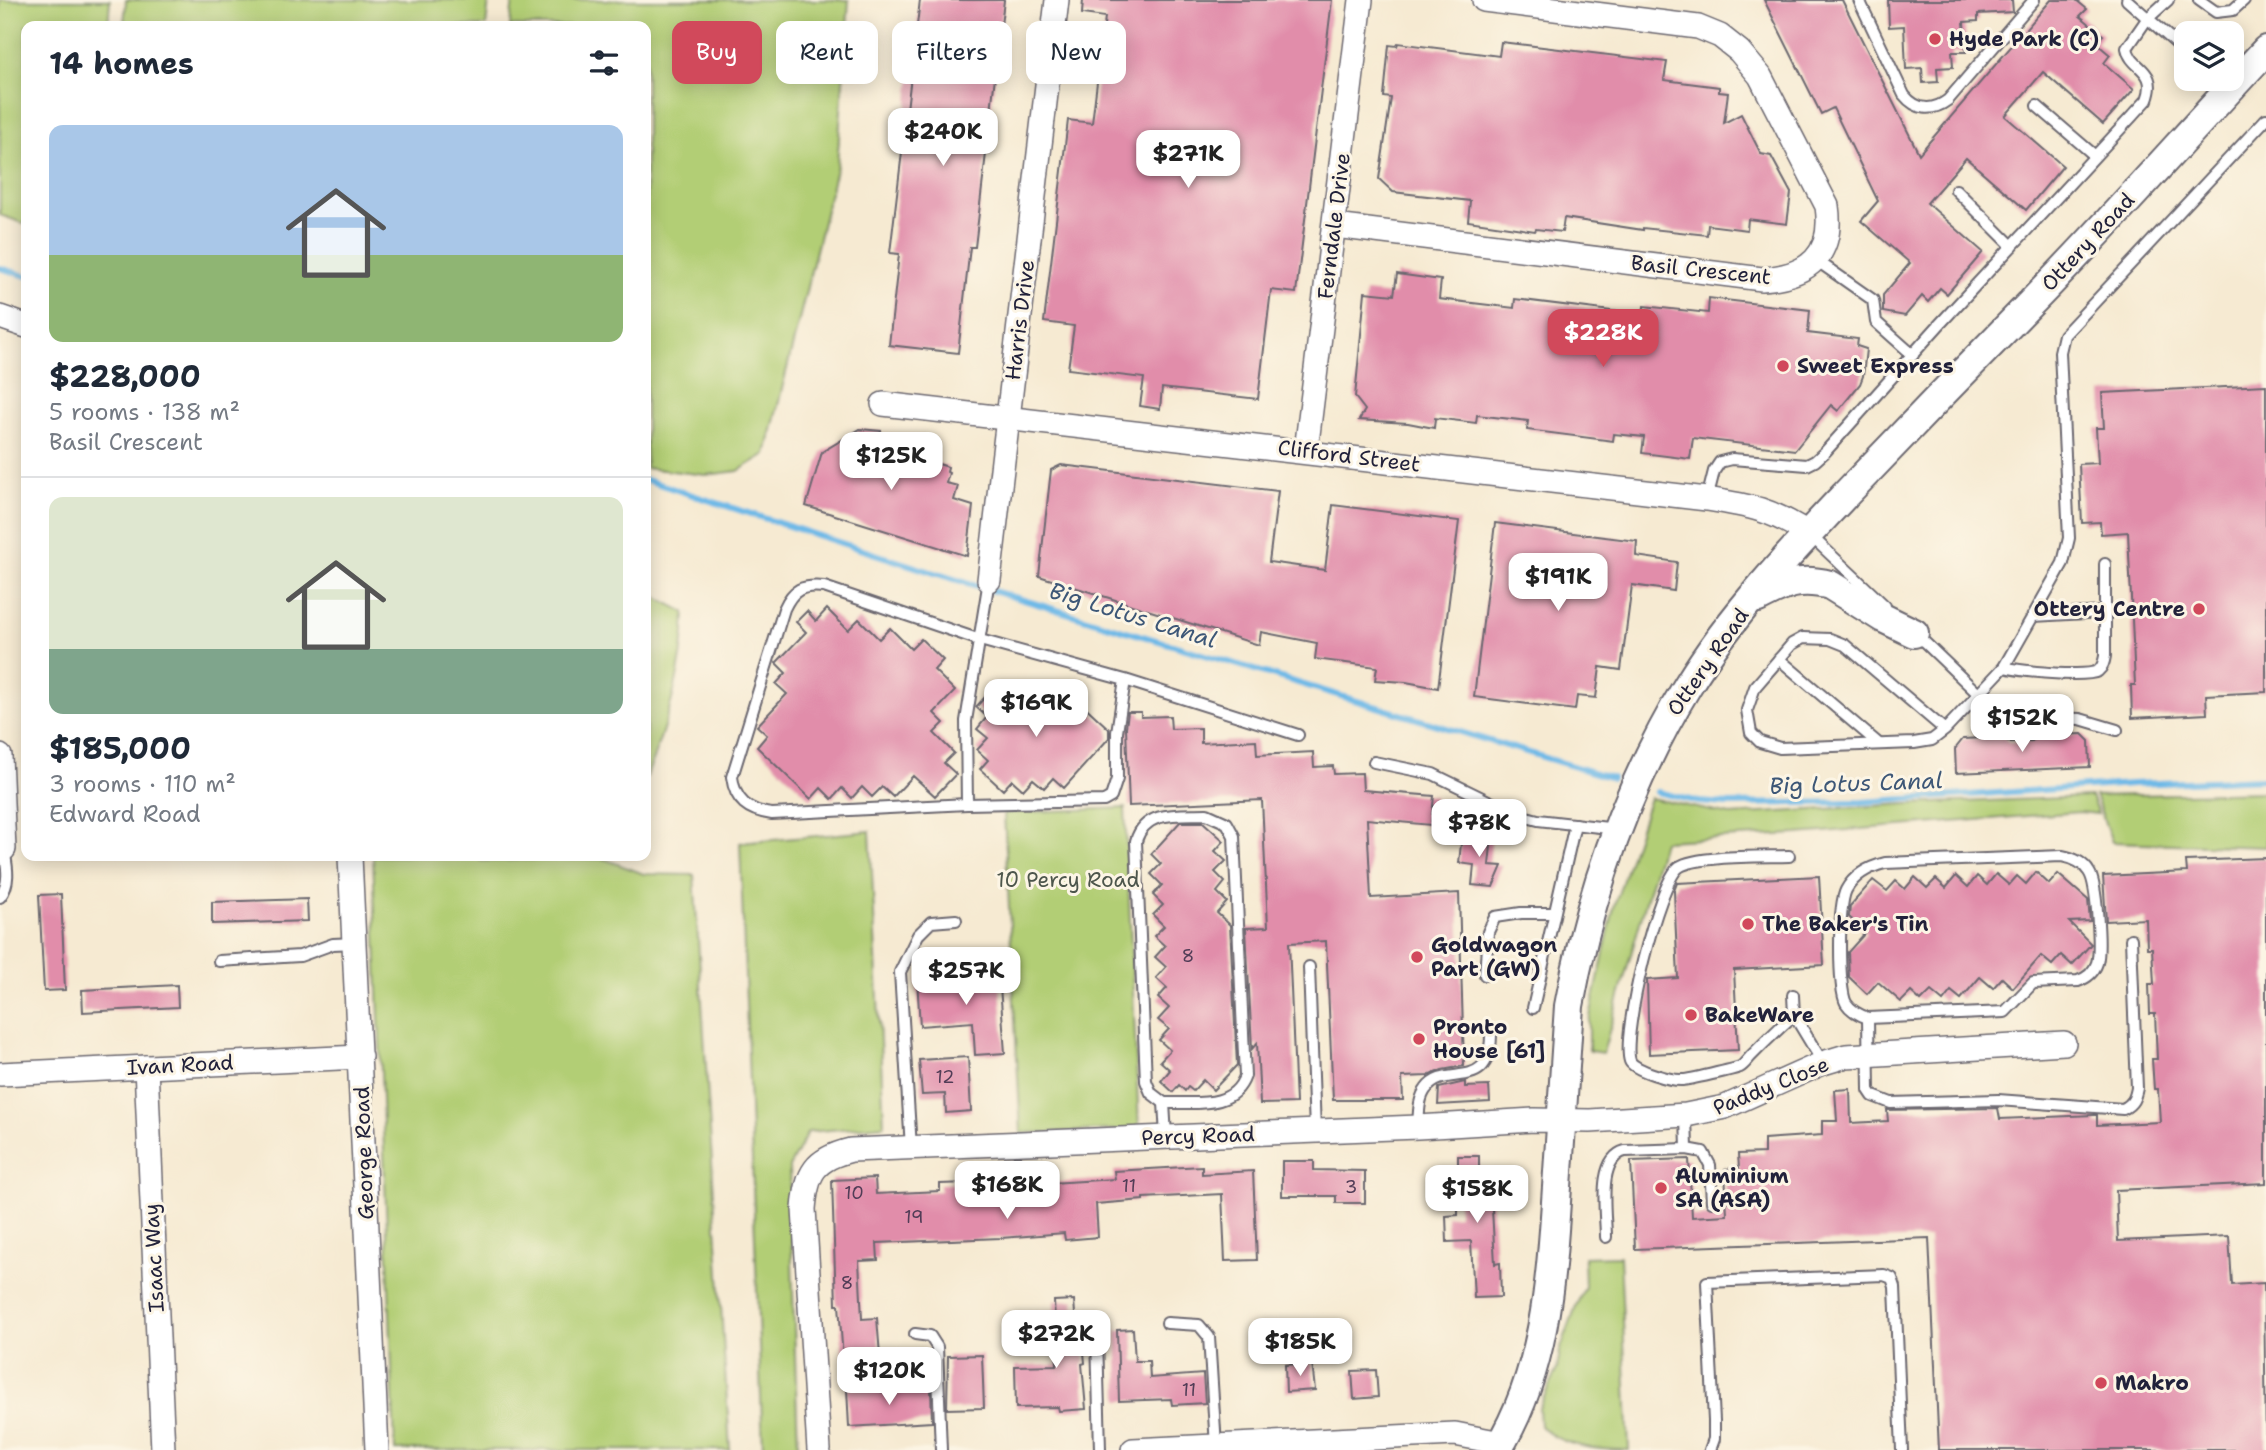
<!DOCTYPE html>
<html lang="en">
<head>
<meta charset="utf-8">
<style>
  body { margin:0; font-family:"Shantell Sans",sans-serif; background:#f6f6f7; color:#1f2937; height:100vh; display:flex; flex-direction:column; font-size:26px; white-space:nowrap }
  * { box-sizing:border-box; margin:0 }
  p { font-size:23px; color:#747a83 }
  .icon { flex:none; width:38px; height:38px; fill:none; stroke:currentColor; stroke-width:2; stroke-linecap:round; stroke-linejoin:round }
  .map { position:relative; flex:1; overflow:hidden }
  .sheet { position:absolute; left:21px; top:21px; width:630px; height:840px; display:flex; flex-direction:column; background:#fff; border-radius:14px; box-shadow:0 4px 18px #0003 }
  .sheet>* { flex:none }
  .top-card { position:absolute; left:672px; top:21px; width:665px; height:63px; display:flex; gap:14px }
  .fabs { position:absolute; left:2174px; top:21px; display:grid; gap:14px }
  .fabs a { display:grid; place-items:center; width:70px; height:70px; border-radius:14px; background:#fff; box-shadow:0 4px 18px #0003; font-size:35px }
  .price { position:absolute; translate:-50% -60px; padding:0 16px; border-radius:14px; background:#fff; color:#222; font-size:23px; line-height:46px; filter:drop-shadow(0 2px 4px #0008) }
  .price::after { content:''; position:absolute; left:50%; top:42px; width:21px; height:16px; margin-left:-10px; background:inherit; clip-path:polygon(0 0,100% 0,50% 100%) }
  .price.current { background:#d1495b; color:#fff }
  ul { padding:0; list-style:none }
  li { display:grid; align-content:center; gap:14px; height:371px; padding:0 28px }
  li+li { border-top:2px solid #e0e1e3 }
  li span { display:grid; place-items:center; height:217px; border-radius:14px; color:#555 }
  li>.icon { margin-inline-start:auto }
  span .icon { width:126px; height:126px; fill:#fffc; stroke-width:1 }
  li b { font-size:30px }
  h2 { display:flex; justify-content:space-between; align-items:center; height:84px; padding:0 28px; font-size:30px }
  .chip { padding:0 24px; border-radius:14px; background:#fff; box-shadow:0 4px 18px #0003; font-size:24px; line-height:63px }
  .chip.current { background:#d1495b; color:#fff }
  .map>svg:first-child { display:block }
</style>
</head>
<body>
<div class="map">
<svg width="2266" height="1450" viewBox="0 0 2266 1450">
  <rect width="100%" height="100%" fill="#fcf5e5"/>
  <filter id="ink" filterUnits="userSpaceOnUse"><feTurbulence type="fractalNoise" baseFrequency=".0143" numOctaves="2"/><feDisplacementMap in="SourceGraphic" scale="14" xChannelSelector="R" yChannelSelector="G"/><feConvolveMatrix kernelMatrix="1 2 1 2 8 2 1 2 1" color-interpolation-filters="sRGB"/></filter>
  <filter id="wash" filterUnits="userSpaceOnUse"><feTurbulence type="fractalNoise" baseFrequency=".00686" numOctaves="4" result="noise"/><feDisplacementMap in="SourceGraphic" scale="28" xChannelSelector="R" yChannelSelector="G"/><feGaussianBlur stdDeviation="1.57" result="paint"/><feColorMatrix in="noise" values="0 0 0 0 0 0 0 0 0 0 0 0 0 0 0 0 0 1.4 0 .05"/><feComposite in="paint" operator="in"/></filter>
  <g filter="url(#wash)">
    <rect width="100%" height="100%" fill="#f6ead2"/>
    <!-- green -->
    <g fill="#b2ce74" stroke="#6a7858" stroke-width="2">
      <path d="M0,0h110l-2,26h-82v198l-26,-9z"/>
      <path d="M126,0h363l-3,26h-362z"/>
      <path d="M513,0h336l-12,165 -71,289 -28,17 -32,4 -60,-7v-442h-136z"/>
      <path d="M646,592l39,20c-1,60 -19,111 -39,167z"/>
      <path d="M2266,792v55l-154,-5 -17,-46z"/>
      <path d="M2091,797l7,17 -18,-2 -283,22 -134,7 -60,212 -14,-2v-30l25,-114 36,-109 80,17 177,-11z"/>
      <path d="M1125,808l14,321 -118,4 -17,-320z"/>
      <path d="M870,831l14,294 -76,7 -19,35 9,283h-35l-23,-607z"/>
      <path d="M373,856h104l4,5 121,-3 42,16 50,1 36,575h-335z"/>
      <path d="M1620,1256l9,194c-30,0 -66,-2 -89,-24l-1,-18 18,-39 3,-18 16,-45 9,-19 -1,-30z"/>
    </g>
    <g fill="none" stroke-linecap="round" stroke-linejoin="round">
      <!-- stream -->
      <g stroke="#6eb9e7" stroke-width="6">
        <path d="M0,268l26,8"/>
        <path d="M646,480l285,92 681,206"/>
        <path d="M1657,792l42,10 29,2 134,-2 270,-18 134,-5"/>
      </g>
    </g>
    <g id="blocks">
      <!-- building -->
      <g fill="#e18daa">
        <path d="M920,0h84l-29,247h-5l-12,106 -69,-8 10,-91 -9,-1z"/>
        <path d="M1083,0h249l-36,293 -25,-3 -13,109 -96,-11 -2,21 -20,-3 4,-28 -76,-9 6,-43 -30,-4 24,-202 24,3 13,-106 -23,-3z"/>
        <path d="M1764,0h78l77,154 132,-154h25l11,9 -7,7 23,19 -7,8 14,12 -6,8 30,26 -31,35 -60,-52 -38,44 58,50 -37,44 -60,-52 -39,45 56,49 -36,42 -7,-6 -12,14 -6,-6 -17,20 -22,-4v-17l27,-32 -49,-42 17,-20 -45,-93 -12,6z"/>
        <path d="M1888,0h124l1,12 -35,2v7l-14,1 2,30h-14l1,15 -16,1 1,14 -15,1 -1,-15 -16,1 -2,-43 -15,1z"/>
        <path d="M1501,42l166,20 -3,18 55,7v5l9,1 -4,30 17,-9 20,40 10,2 20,37 -4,31 -39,-5 -1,11 -39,-5 -1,10 -64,-7v2l-79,-12 -2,14 -26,-3 -1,2 -67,-10 2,-20 -77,-9 -14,-13 12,-81 -7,-1 5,-52 8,1 1,-3 101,13z"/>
        <path d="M1397,274l44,6 -2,19 75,9 1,-9 128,16 1,-9 64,7 1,-15 101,12 -2,23 50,6 -1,7 9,3 -3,27 -3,8 -22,27 -7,-6 -36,45 -102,-12 -3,21 -48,-6 2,-16 -30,-3 -1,7 -86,-11 1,-9 -51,-6 -1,8 -41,-5 -1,10 -26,-5 -49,-3 6,-10 -10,-13 10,-105 29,3z"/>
        <path d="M2266,385v307l-60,3 1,19 -75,4 -1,-33h4l-7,-153 -27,2 -1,-12 -18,1 -3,-59 19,-1 -2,-35h8l-2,-35z"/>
        <path d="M860,429l21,2 -2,14 69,22 -1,5 2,1 -3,10 12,3 -4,14 19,6 -6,50 -161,-50 16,-54z"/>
        <path d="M1061,465l217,26 -9,71 56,8 8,-65 126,16 -21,167 -32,-6 -31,-2 2,-13 -62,-8 2,-16 -56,-11 -2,13 -220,-69 12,-106z"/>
        <path d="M1495,523l142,18 -1,15 41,6 -3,29 -42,-6 -11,85 -21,-3 -4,31 -19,-2 -2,14 -101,-13z"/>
        <path d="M827,609l21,21 11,-11 20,20 11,-11 21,21 10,-10 22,21 -9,10 21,21 -21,22 10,10 -10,10 20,20 -10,10 12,11 -21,22 -22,-20 -20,21 -11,-10 -10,10 -10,-10 -10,11 -10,-10 -10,11 -11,-11 -10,11 -54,-52 10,-12 -10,-9 30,-32 -11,-10 10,-11 -10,-10 30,-31 -10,-10 11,-11 9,10z"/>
        <path d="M997,684l11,11 9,-11 22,20 9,-11 23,20 9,-11 29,27v9l-45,50 -11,-10 -9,10 -11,-9 -10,11 -11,-10 -9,10 -23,-21 8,-9 -11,-10 11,-12 -11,-9 10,-12 -11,-10z"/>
        <path d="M1128,712h13v5l29,-1 1,13 30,-1v15l55,-3 1,15 56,-3 1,15 19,-1 1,8 28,-1 1,17 71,6 -3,29 -64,-6 4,79 88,-5 5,173 -22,4 -14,6 -26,1 1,23h-70l-7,-159 -37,2 7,160 -36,1 -3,-61 -5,6 -6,-121 22,-1 -6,-127 -133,6 -3,-79z"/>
        <path d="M2082,734l7,7 1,26 -134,6 -1,-24 8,-10 40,-2 6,5 23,-1 7,-5z"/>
        <path d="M1180,822h23l21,19 -9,10 11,10 -11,11 10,10 -8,10 10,10 -10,11 13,12 7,140 -24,25 -10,-10 -10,11 -5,-4 -3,4 -6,-6 -6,7 -12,-11 9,-11 -10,-9 10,-11 -11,-10 10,-11 -11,-9 11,-12 -11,-10 9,-10 -11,-10 10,-11 -11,-10 10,-11 -11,-10 10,-10 -11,-11 10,-10 -10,-10 9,-10 -11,-11 10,-10 -10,-10z"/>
        <path d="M1462,834l30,2 -3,29 13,1 -9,21 -21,-2 2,-20 -15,-2z"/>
        <path d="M2266,858v325l-150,7 2,51 111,-5 3,49 32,-2 2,167h-327l-10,-212 -294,11 -4,-88 58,-2 3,58 35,-2 -2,-46 14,-1 -1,-14 26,-1v-14l58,-4v-14h15l-2,-31 15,-1 1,34 37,-2 -1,-11 111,-2 2,11 94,-4h3v10l63,-3 -2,-33h-4l-2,-30h5l-2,-45h-5l-1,-30h5l-2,-36h-5l-1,-29 -40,2 -3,-45 84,-4 -1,-11z"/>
        <path d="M2036,872l13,12 9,-10 30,26 2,21 -21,1 22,22 -19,21 -11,-10 -9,10 -11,-9 -28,32 -11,-10 -9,10 -13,-11 -19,22 -10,-8 -8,10 -12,-10 -10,10 -10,-9 -10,10 -23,-20 -11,12 -18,-17 -1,-25 18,-20 -17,-15 1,-11 23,-26 14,11 9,-10 9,8 10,-12 12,11 9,-9 10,9 10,-12 12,11 9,-11 10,9 9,-11 13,11 8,-9 9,8z"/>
        <path d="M1819,876l5,89 -90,5 4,80 -89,4 -2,-74 31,-2 -4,-87 3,-8z"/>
        <path d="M61,894l4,96 -21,1 -5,-96z"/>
        <path d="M307,899l1,22 -96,3v-22z"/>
        <path d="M999,973l6,80 -30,2 -2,-33 -53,4 -3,-47z"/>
        <path d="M177,985l1,22 -95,5 -1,-22z"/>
        <path d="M968,1057l3,54 -25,2 -1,-19 -23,1 -3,-35z"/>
        <path d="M1465,1082v5l24,-1 1,16 -52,3 1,-17z"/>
        <path d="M1458,1156h21v16h18l1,17 -7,1 4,74 5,-1 1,34 -27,1 -3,-57 -24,1 -1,-26 12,-1z"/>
        <path d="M1282,1161h32v9l51,1v32h-29v-7h-54z"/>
        <path d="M1202,1166v8l51,-3 4,89 -32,1 -3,-67 -79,4v2l-47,4 2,33 -33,3 -1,-7 -63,5 -124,5 1,17 -19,1 3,58 15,-1 3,37 -37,3 -4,-53h-3l-4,-125 43,-2 1,16 64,-3v-7l58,-2 36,-5 1,7 80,-5 -1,-8z"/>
        <path d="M1074,1300l3,42h6l2,21 -3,1 4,45 -27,2 -1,-4 -42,1 -1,-42 42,-1 -3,-64z"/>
        <path d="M1133,1329l2,32h14l1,17 53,-4 2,29 -33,2 -1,-6 -52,2 -2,-71z"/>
        <path d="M982,1355l2,53 -37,1 1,-53z"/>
        <path d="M1312,1363l3,27 -29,2 -1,-27z"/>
        <path d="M1376,1370l2,27 -24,2 -2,-28z"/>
        <path d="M881,1387l1,5 49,-5 1,35 -83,5 -2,-38z"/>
      </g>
    </g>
  </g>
  <g filter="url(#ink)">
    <use href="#blocks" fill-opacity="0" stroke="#6c6870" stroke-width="2"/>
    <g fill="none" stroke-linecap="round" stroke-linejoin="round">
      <!-- service casing -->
      <g stroke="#6c6870" stroke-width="14">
        <g id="service">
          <path d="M1859,0l45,95c12,15 28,17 44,5l86,-100"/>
          <path d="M2127,0l59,52"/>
          <path d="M2199,0l17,12 17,-2 11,-10"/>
          <path d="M2037,106l57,49"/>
          <path d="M1956,190l56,56"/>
          <path d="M1816,260l57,40 3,22 37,33"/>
          <path d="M1707,499l7,-28 6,-9 12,-3 75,6 8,-4 10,-9 113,-126 209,-226c12,-32 -16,-30 -20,-52l20,-29 21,-19"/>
          <path d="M1810,535l75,71"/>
          <path d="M2033,616l72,-4"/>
          <path d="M1915,633l80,77 14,6 71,3 37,11"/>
          <path d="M1779,659l100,85"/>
          <path d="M2004,667c15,4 81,11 94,4 5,-4 6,-9 7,-15v-92"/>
          <path d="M1125,680l-8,52v47l-6,18 -7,4 -137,3 -195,10c-24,-3 -37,-13 -40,-37l52,-168c9,-20 18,-24 40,-22l156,53 145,40 173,55"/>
          <path d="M1945,730l-100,-85 -15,-6 -27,-1 -11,6 -37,43 -8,23 4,23 9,9 20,6 134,-5 18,-3 13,-10 59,-63 59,-104 6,-25 -9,-186 4,-17 202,-216"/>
          <path d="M1374,762l59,12 82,40 23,6 79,9"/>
          <path d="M967,804l-1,-83 23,-141"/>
          <path d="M1207,814l20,9 7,13 11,240c-12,34 -51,26 -81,27l-13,-10 -5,-12 -10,-240c9,-32 44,-26 71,-27z"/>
          <path d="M1789,856c-24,1 -92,-1 -110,11 -21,16 -58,168 -49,194 3,9 42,20 53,19 5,0 52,-11 57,-13 4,-2 8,-8 11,-11 14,-14 28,-28 43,-41l-1,-20"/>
          <path d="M2062,856c11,2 21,6 27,16 8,11 12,77 8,91 -3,9 -10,15 -19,18l-45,2 -28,29 -137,6c-9,-3 -17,-7 -22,-15 -8,-15 -8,-98 0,-113 8,-15 23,-23 39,-27z"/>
          <path d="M0,897c11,-14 7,-31 4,-48"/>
          <path d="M219,961l81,-5 33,-12 22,-1"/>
          <path d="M1309,967l6,164"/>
          <path d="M1485,975l3,-43 7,-15 26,-4h33"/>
          <path d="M1533,1008l42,-184"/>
          <path d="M1794,1015l29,48"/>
          <path d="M1868,1018l1,72 4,6 18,7 107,-3 125,9c10,-5 12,-11 14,-21l-6,-149"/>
          <path d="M1164,1103l2,33"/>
          <path d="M1686,1115l1,34"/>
          <path d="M1418,1127c1,-12 0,-28 8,-38 20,-28 67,8 65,-60"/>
          <path d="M911,1148l-11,-176 18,-37 13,-13 25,-2"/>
          <path d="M1606,1237c0,-24 -10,-78 19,-86l62,-2 16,3 7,13 2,37"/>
          <path d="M1167,1323l32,2 10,12 7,109"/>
          <path d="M1087,1326l7,1 3,9 3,114"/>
          <path d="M915,1334l15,2 7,11 4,103"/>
          <path d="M1710,1450l4,-11v-18l-7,-139 177,-7 8,3 3,9 7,163"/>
        </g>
      </g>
      <!-- minor casing -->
      <g stroke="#6c6870" stroke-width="26">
        <g id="minor">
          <path d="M1335,226l427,53c47,-3 72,-24 65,-73l-67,-130 -21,-25 -19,-15 -22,-9 -214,-27"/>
          <path d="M0,317l26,9"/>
          <path d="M883,404l824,95c45,7 63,10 102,35"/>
          <path d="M1306,451l55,-451"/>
          <path d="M989,580l68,-580"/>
          <path d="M0,756l4,93"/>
          <path d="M350,856l27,594"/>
          <path d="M146,1067l17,383"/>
          <path d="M0,1074l360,-17"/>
          <path d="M819,1450l-15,-241c3,-36 10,-50 47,-59l567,-23 116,-7 56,1 96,-6 39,-8 98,-44 23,-7 218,-13"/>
          <path d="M1133,1450l322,-16 46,9"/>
        </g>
      </g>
      <!-- tertiary casing -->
      <g stroke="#6c6870" stroke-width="32">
        <g id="tertiary">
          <path d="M1758,598c27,-14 41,-21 72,-13l53,33 31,15"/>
          <path d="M1497,1450c49,-79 54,-173 60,-263 4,-60 8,-121 12,-181 21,-116 58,-221 119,-321 43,-70 102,-132 158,-191 60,-63 120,-125 181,-187 82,-83 159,-172 239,-257"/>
        </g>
      </g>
      <!-- service -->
      <use href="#service" stroke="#fff" stroke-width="10"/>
      <!-- minor -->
      <use href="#minor" stroke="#fff" stroke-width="23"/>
      <!-- tertiary -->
      <use href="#tertiary" stroke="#fff" stroke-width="28"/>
    </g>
  </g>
  <!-- markers -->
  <g fill="#d1495b" stroke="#fcf5e5" stroke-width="2.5">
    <circle cx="1935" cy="39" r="7"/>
    <circle cx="1783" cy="366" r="7"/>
    <circle cx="2199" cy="609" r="7"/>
    <circle cx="1748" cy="924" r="7"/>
    <circle cx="1417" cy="957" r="7"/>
    <circle cx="1691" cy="1015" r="7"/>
    <circle cx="1419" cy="1039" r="7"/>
    <circle cx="1661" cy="1188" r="7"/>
    <circle cx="2101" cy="1383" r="7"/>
  </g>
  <g text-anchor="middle" stroke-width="6" stroke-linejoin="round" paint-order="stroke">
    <!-- number labels -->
    <g font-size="18" fill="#523d57">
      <text x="1188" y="962">8</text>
      <text x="945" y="1083">12</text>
      <text x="1129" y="1192">11</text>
      <text x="1351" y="1193">3</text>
      <text x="854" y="1199">10</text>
      <text x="914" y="1223">19</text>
      <text x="847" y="1289">8</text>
      <text x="1189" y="1396">11</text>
    </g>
    <!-- poi labels -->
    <g font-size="21" font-weight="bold" fill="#22223b" stroke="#fcf5e5" text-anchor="start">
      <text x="1949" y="46">Hyde Park (C)</text>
      <text x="1797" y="373">Sweet Express</text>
      <text x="2185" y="616" text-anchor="end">Ottery Centre</text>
      <text x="1762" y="931">The Baker's Tin</text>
      <text x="1431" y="952">Goldwagon<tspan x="1431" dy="24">Part (GW)</tspan></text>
      <text x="1705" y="1022">BakeWare</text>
      <text x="1433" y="1034">Pronto<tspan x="1433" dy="24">House [61]</tspan></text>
      <text x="1675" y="1183">Aluminium<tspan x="1675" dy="24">SA (ASA)</tspan></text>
      <text x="2115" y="1390">Makro</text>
    </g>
    <!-- street labels -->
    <g font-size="21" fill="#22223b" stroke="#fcf5e5">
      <text transform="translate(1334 226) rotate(-83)" y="7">Ferndale Drive</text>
      <text transform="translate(2088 242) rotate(-47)" y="7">Ottery Road</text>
      <text transform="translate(1701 270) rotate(6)" y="7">Basil Crescent</text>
      <text transform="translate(1020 320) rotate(-83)" y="7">Harris Drive</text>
      <text transform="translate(1349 456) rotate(7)" y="7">Clifford Street</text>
      <text transform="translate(1708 662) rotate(-55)" y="7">Ottery Road</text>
      <text transform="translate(180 1065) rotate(-3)" y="7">Ivan Road</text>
      <text transform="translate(1771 1086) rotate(-22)" y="7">Paddy Close</text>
      <text transform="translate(1198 1136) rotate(-2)" y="7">Percy Road</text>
      <text transform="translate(364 1153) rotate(-92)" y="7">George Road</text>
      <text transform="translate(154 1258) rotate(-93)" y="7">Isaac Way</text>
    </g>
    <!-- park labels -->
    <g font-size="21" fill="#4d564c" stroke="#fcf5e5">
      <text x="1068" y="887">10 Percy Road</text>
    </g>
    <!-- water labels -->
    <g font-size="23" font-style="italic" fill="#3d5777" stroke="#fcf5e5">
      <text transform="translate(1133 615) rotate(17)" y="8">Big Lotus Canal</text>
      <text transform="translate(1856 783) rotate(-2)" y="8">Big Lotus Canal</text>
    </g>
  </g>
</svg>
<div class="fabs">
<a><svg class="icon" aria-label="layers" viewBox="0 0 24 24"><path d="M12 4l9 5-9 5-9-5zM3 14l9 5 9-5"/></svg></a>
</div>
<b class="price" style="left:943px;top:168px">$240K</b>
<b class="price" style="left:1188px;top:190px">$271K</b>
<b class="price current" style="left:1603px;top:369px">$228K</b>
<b class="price" style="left:891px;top:492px">$125K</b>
<b class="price" style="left:1558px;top:613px">$191K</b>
<b class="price" style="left:1036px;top:739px">$169K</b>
<b class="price" style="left:2022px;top:754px">$152K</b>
<b class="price" style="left:1479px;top:859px">$78K</b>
<b class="price" style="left:966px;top:1007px">$257K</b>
<b class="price" style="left:1007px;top:1221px">$168K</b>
<b class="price" style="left:1477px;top:1225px">$158K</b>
<b class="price" style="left:1056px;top:1370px">$272K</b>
<b class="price" style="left:1300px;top:1378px">$185K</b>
<b class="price" style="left:889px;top:1407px">$120K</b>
<div class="top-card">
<a class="chip current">Buy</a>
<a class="chip">Rent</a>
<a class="chip">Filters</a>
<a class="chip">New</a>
</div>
<section class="sheet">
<h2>14 homes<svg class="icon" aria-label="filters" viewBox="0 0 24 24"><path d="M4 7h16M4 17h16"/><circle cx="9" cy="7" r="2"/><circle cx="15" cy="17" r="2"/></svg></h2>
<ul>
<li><span style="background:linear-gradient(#a9c7e8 60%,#8fb573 0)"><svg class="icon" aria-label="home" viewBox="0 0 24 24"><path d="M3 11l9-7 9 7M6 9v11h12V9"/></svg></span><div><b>$228,000</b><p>5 rooms · 138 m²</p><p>Basil Crescent</p></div></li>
<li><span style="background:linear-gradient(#dfe7d0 70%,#7fa58c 0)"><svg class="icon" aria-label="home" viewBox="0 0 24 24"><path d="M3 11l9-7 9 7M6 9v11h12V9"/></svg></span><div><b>$185,000</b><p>3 rooms · 110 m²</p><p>Edward Road</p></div></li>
</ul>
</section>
</div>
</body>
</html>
